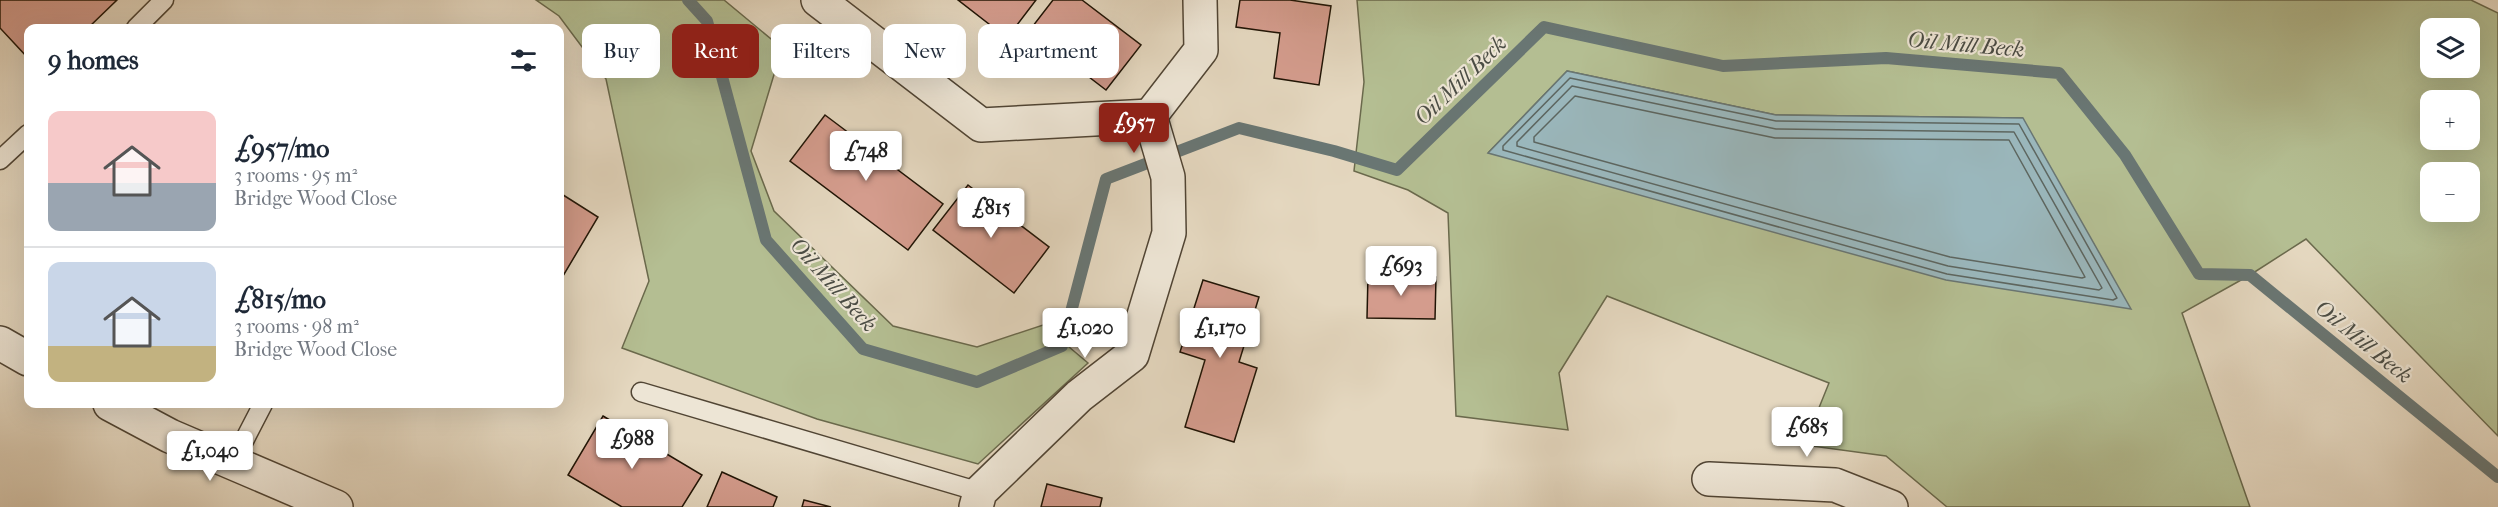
<!DOCTYPE html>
<html lang="en">
<head>
<meta charset="utf-8">
<style>
  body { margin:0; font-family:"IM FELL French Canon",serif; background:#f2f2f3; color:#1f2937; height:100vh; display:flex; flex-direction:column; font-size:22px; white-space:nowrap }
  * { box-sizing:border-box; margin:0 }
  p { font-size:20px; color:#747a83 }
  .icon { flex:none; width:33px; height:33px; fill:none; stroke:currentColor; stroke-width:2; stroke-linecap:round; stroke-linejoin:round }
  .map { position:relative; flex:1; overflow:hidden }
  .side { position:absolute; left:24px; top:24px; width:540px; height:384px; display:flex; flex-direction:column; background:#fff; border-radius:12px; box-shadow:0 6px 24px #0002 }
  .side>* { flex:none }
  .banner { position:absolute; left:582px; top:24px; width:570px; height:54px; display:flex; gap:12px }
  .controls { position:absolute; left:2420px; top:18px; display:grid; gap:12px }
  .controls a { display:grid; place-items:center; width:60px; height:60px; border-radius:12px; background:#fff; box-shadow:0 6px 24px #0002; font-size:30px }
  .price { position:absolute; translate:-50% -51px; padding:0 14px; border-radius:6px; background:#fff; color:#222; font-size:20px; line-height:39px; filter:drop-shadow(0 2px 3px #0008) }
  .price::after { content:''; position:absolute; left:50%; top:36px; width:18px; height:14px; margin-left:-9px; background:inherit; clip-path:polygon(0 0,100% 0,50% 100%) }
  .price.active { background:#8f2418; color:#fff }
  ul { padding:0; list-style:none }
  li { display:flex; align-items:center; gap:18px; height:150px; padding:0 24px }
  li+li { border-top:2px solid #e0e1e3 }
  li span { display:grid; place-items:center; flex:none; width:168px; height:120px; border-radius:12px; color:#555 }
  li>.icon { margin-inline-start:auto }
  span .icon { width:72px; height:72px; fill:#fffc; stroke-width:1 }
  li b { font-size:26px }
  h2 { display:flex; justify-content:space-between; align-items:center; height:72px; padding:0 24px; font-size:26px }
  .tag { padding:0 21px; border-radius:12px; background:#fff; box-shadow:0 6px 24px #0002; font-size:21px; line-height:54px }
  .tag.active { background:#8f2418; color:#fff }
  .map>svg:first-child { display:block }
</style>
</head>
<body>
<div class="map">
<svg width="2498" height="507" viewBox="0 0 2498 507">
  <rect width="100%" height="100%" fill="#e4d7bf"/>
  <filter id="stains"><feTurbulence type="fractalNoise" baseFrequency=".00333" numOctaves="4"/><feColorMatrix values="0 0 0 0 .2 0 0 0 0 .09 0 0 0 0 .02 0 0 0 .5 -.17"/></filter>
  <radialGradient id="worn" r=".72"><stop offset=".6" stop-color="#630" stop-opacity="0"/><stop offset="1" stop-color="#630" stop-opacity=".3"/></radialGradient>
  <!-- green -->
  <g fill="#b4be92" stroke="#6a694c" stroke-width="1.5" fill-rule="evenodd">
    <path d="M536,0h188l58,48 -31,103 23,60 119,115 84,21 66,-22 45,38 -110,101 -161,-45 -195,-71 27,-67 -43,-202 -47,-63z"/>
    <path d="M1357,0h1114l27,13v423l-192,-197 -56,36 -68,38 68,194h-303l-61,-51 -82,-11 25,-62 -222,-87 -48,77 9,57 -112,-14 -8,-203 -40,-23 -54,-19 10,-89zM2430,28h39v40h-39zM1567,71l209,44 247,3 -534,34zM2430,100h39v40h-39zM2430,172h39v40h-39z"/>
  </g>
  <!-- water -->
  <path fill="#9ab7bc" stroke="#697673" stroke-width="1.5" d="M1567,71l209,44 247,3 108,191 -185,-29 -458,-127z"/>
  <g fill="none" stroke-linecap="round" stroke-linejoin="round">
    <!-- shore -->
    <g stroke="#5d6660" stroke-width="1.5">
      <path d="M1570,78l206,43 243,3 98,174 -4,2 -166,-26 -444,-124v-4z"/>
      <path d="M1572,86l204,43 238,3 88,156 -3,2 -151,-24 -431,-120v-4z"/>
      <path d="M1575,96l200,42 234,2 76,137 -3,1 -132,-21 -416,-115v-5z"/>
    </g>
    <!-- stream -->
    <path stroke="#697673" stroke-width="12" d="M688,0l19,21 59,219 97,109 114,33 85,-36 44,-167 133,-51 95,23 63,19 147,-143 179,39 163,-8 173,15 66,82 74,119 51,1 248,202"/>
  </g>
  <!-- building -->
  <g fill="#d49c8d" stroke="#201405" stroke-width="1.5">
    <path d="M0,0h117l-29,28h-60v30l-28,-30z"/>
    <path d="M958,0h78l-29,38z"/>
    <path d="M1053,0h29l59,45 -35,45 -77,-59z"/>
    <path d="M1240,0h50l41,6 -12,79 -45,-7 6,-45 -44,-6z"/>
    <path d="M825,115l118,89 -35,46 -118,-89z"/>
    <path d="M968,185l81,62 -35,46 -81,-63z"/>
    <path d="M560,193l38,24 -38,64z"/>
    <path d="M1368,275l68,2 -1,42 -68,-1z"/>
    <path d="M1203,280l56,17 -20,65 18,6 -23,74 -49,-15 20,-67 -25,-8z"/>
    <path d="M603,416l99,59 -20,32h-60l-54,-32z"/>
    <path d="M722,472l55,25 -4,10h-66z"/>
    <path d="M1047,484l55,14 -2,9h-59z"/>
    <path d="M804,500l27,7h-29z"/>
  </g>
  <g fill="none" stroke-linecap="round" stroke-linejoin="round">
    <!-- service casing -->
    <g stroke="#514534" stroke-width="21">
      <g id="service">
        <path d="M136,28l28,-28"/>
        <path d="M0,160l28,-26"/>
        <path d="M641,392l339,100"/>
        <path d="M232,464l31,-60"/>
      </g>
    </g>
    <!-- minor casing -->
    <g stroke="#514534" stroke-width="36">
      <g id="minor">
        <path d="M818,0l163,125 169,-9"/>
        <path d="M1150,116l51,-66 -1,-50"/>
        <path d="M1709,479l126,6 56,22"/>
        <path d="M976,507l4,-15 99,-96 53,-41 37,-122 -1,-56 -18,-61"/>
      </g>
    </g>
    <!-- tertiary casing -->
    <g stroke="#514534" stroke-width="36">
      <g id="tertiary">
        <path d="M0,343l28,16"/>
        <path d="M110,404l60,32 166,71"/>
      </g>
    </g>
    <!-- service -->
    <use href="#service" stroke="#ede5d5" stroke-width="18"/>
    <!-- minor -->
    <use href="#minor" stroke="#ede5d5" stroke-width="33"/>
    <!-- tertiary -->
    <use href="#tertiary" stroke="#ede5d5" stroke-width="33"/>
  </g>
  <g text-anchor="middle" stroke-width="4.5" stroke-linejoin="round" paint-order="stroke">
    <!-- water labels -->
    <g font-size="22" font-style="italic" fill="#4b4d45" stroke="#ede5d5">
      <text transform="translate(1966 44) rotate(5)" y="8">Oil Mill Beck</text>
      <text transform="translate(1460 80) rotate(-44)" y="8">Oil Mill Beck</text>
      <text transform="translate(834 284) rotate(48)" y="8">Oil Mill Beck</text>
      <text transform="translate(2364 341) rotate(39)" y="8">Oil Mill Beck</text>
    </g>
  </g>
  <rect width="100%" height="100%" filter="url(#stains)"/>
  <rect width="100%" height="100%" fill="url(#worn)"/>
</svg>
<div class="controls">
<a><svg class="icon" aria-label="layers" viewBox="0 0 24 24"><path d="M12 4l9 5-9 5-9-5zM3 14l9 5 9-5"/></svg></a>
<a>+</a>
<a>−</a>
</div>
<b class="price active" style="left:1134px;top:154px">£957</b>
<b class="price" style="left:866px;top:182px">£748</b>
<b class="price" style="left:991px;top:239px">£815</b>
<b class="price" style="left:1401px;top:297px">£693</b>
<b class="price" style="left:1085px;top:359px">£1,020</b>
<b class="price" style="left:1220px;top:359px">£1,170</b>
<b class="price" style="left:1807px;top:458px">£685</b>
<b class="price" style="left:632px;top:470px">£988</b>
<b class="price" style="left:210px;top:482px">£1,040</b>
<div class="banner">
<a class="tag">Buy</a>
<a class="tag active">Rent</a>
<a class="tag">Filters</a>
<a class="tag">New</a>
<a class="tag">Apartment</a>
</div>
<section class="side">
<h2>9 homes<svg class="icon" aria-label="filters" viewBox="0 0 24 24"><path d="M4 7h16M4 17h16"/><circle cx="9" cy="7" r="2"/><circle cx="15" cy="17" r="2"/></svg></h2>
<ul>
<li><span style="background:linear-gradient(#f6c9c9 60%,#9aa5b1 0)"><svg class="icon" aria-label="home" viewBox="0 0 24 24"><path d="M3 11l9-7 9 7M6 9v11h12V9"/></svg></span><div><b>£957/mo</b><p>3 rooms · 95 m²</p><p>Bridge Wood Close</p></div></li>
<li><span style="background:linear-gradient(#c9d6e8 70%,#c2b280 0)"><svg class="icon" aria-label="home" viewBox="0 0 24 24"><path d="M3 11l9-7 9 7M6 9v11h12V9"/></svg></span><div><b>£815/mo</b><p>3 rooms · 98 m²</p><p>Bridge Wood Close</p></div></li>
</ul>
</section>
</div>
</body>
</html>
